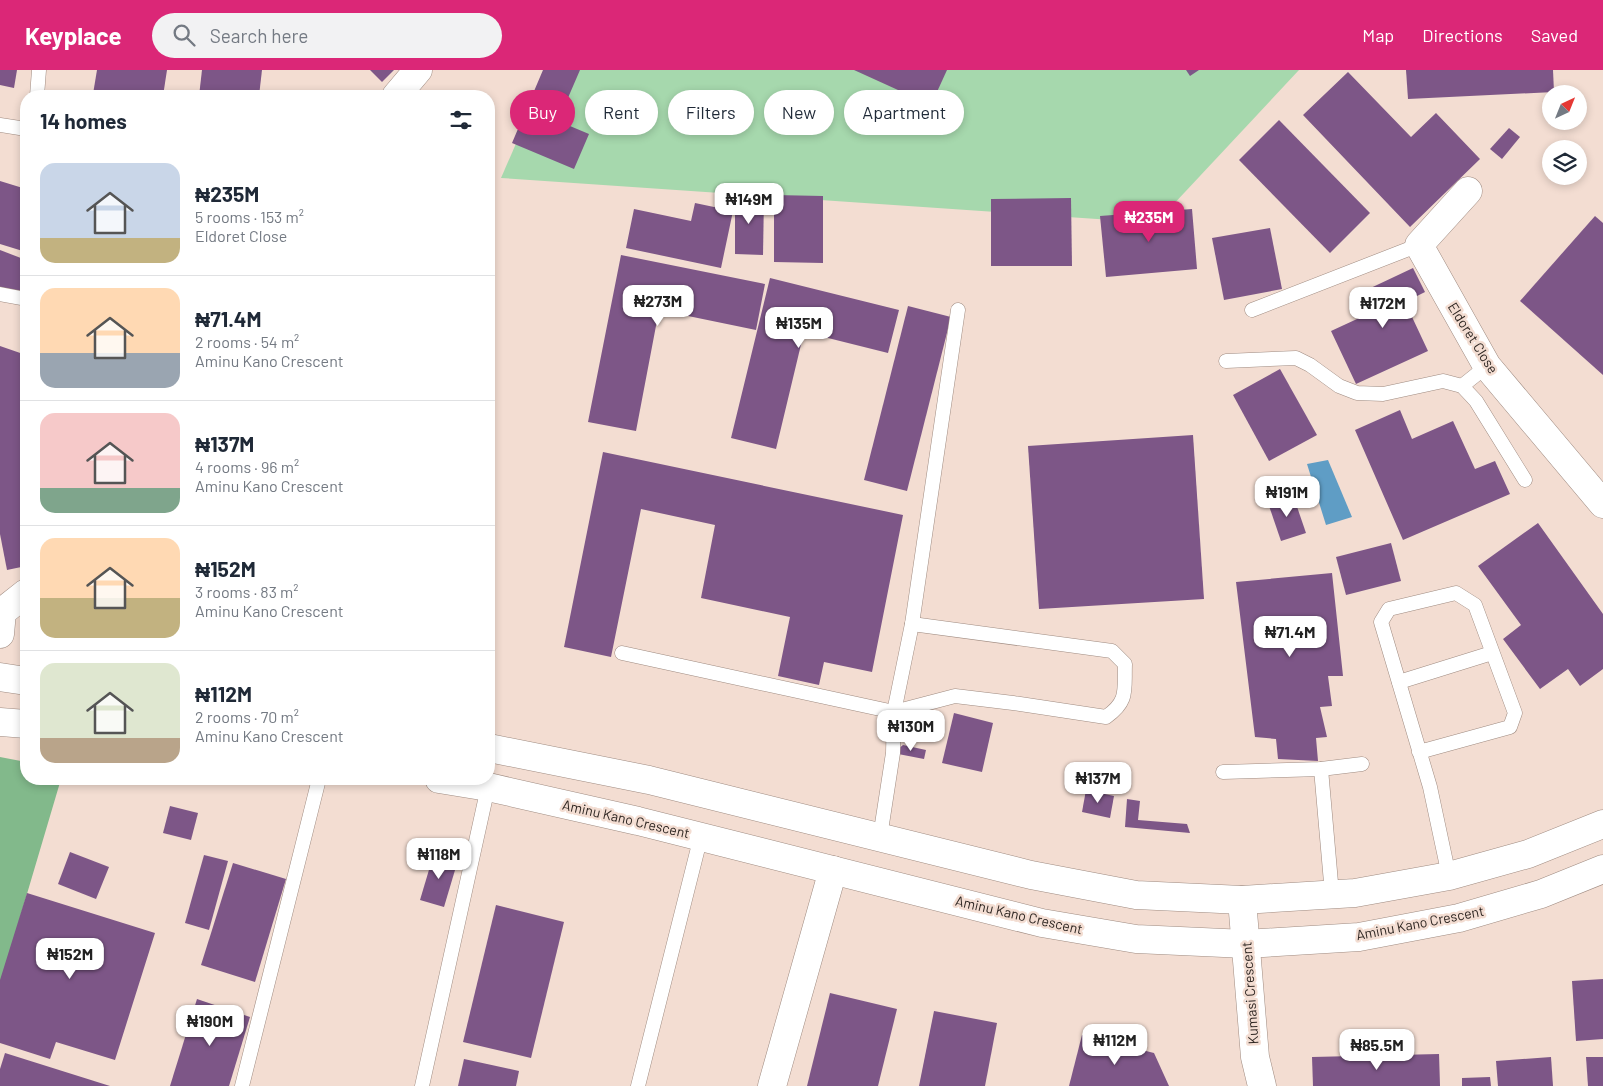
<!DOCTYPE html>
<html lang="en">
<head>
<meta charset="utf-8">
<style>
  body { margin:0; font-family:Barlow,sans-serif; background:#f2f2f3; color:#1f2937; height:100vh; display:flex; flex-direction:column; font-size:19px; white-space:nowrap }
  * { box-sizing:border-box; margin:0 }
  p { font-size:16px; color:#747a83 }
  .icon { flex:none; width:28px; height:28px; fill:none; stroke:currentColor; stroke-width:2; stroke-linecap:round; stroke-linejoin:round }
  .map { position:relative; flex:1; overflow:hidden }
  .drawer { position:absolute; left:20px; top:20px; width:475px; height:695px; display:flex; flex-direction:column; background:#fff; border-radius:20px; box-shadow:0 2px 8px #0003 }
  .drawer>* { flex:none }
  .top-card { position:absolute; left:510px; top:20px; width:475px; height:45px; display:flex; gap:10px }
  .needle { width:32px; rotate:43deg }
  .buttons { position:absolute; left:1542px; top:15px; display:grid; gap:10px }
  .buttons a { display:grid; place-items:center; width:45px; height:45px; border-radius:50%; background:#fff; box-shadow:0 2px 8px #0003; font-size:25px }
  .price { position:absolute; translate:-50% -42px; padding:0 11px; border-radius:10px; background:#fff; color:#222; font-size:16px; line-height:32px; filter:drop-shadow(0 1px 2px #0008) }
  .price::after { content:''; position:absolute; left:50%; top:30px; width:15px; height:11px; margin-left:-8px; background:inherit; clip-path:polygon(0 0,100% 0,50% 100%) }
  .price.on { background:#db2777; color:#fff }
  ul { padding:0; list-style:none }
  li { display:flex; align-items:center; gap:15px; height:125px; padding:0 20px }
  li+li { border-top:1px solid #e0e1e3 }
  li span { display:grid; place-items:center; flex:none; width:140px; height:100px; border-radius:15px; color:#555 }
  li>.icon { margin-inline-start:auto }
  span .icon { width:60px; height:60px; fill:#fffc; stroke-width:1 }
  li b { font-size:21px }
  h2 { display:flex; justify-content:space-between; align-items:center; height:60px; padding:0 20px; font-size:21px }
  .tag { padding:0 18px; border-radius:22px; background:#fff; box-shadow:0 2px 8px #0003; font-size:18px; line-height:45px }
  .tag.on { background:#db2777; color:#fff }
  header { display:flex; align-items:center; gap:30px; box-sizing:border-box; height:70px; padding:0 25px; background:#db2777; color:#fff }
  header strong { font-size:24px }
  nav { display:flex; gap:28px; margin-inline-start:auto; font-size:18px }
  .search { width:350px; height:45px; background:#f2f2f3; display:flex; align-items:center; gap:12px; box-sizing:border-box; padding:0 18px; border-radius:28px; color:#747a83; font-size:19px }
  .map>svg:first-child { display:block }
</style>
</head>
<body>
<header>
<strong>Keyplace</strong>
<div class="search"><svg class="icon" aria-label="search" viewBox="0 0 24 24"><circle cx="10" cy="10" r="6"/><path d="M15 15l6 6"/></svg>Search here</div>
<nav><a>Map</a><a>Directions</a><a>Saved</a></nav>
</header>
<div class="map">
<svg width="1603" height="1016" viewBox="0 0 1603 1016">
  <rect width="100%" height="100%" fill="#f3ddd2"/>
  <!-- green -->
  <path fill="#a6d8ad" d="M548,0h751l-143,153 -655,-45z"/>
  <!-- forest -->
  <path fill="#82b98b" d="M0,687l26,5v17h35l-61,206z"/>
  <!-- water -->
  <path fill="#5f9dc5" d="M1328,390l24,57 -26,8 -19,-61z"/>
  <!-- building -->
  <g fill="#7d5687">
    <path d="M0,0h17l-3,18 -14,-3z"/>
    <path d="M97,0h70l-4,26h-57l-13,-2z"/>
    <path d="M202,0h60l-3,26h-60z"/>
    <path d="M370,0h24l-12,12z"/>
    <path d="M543,0h37l-22,51 31,13 -15,35 -62,-26z"/>
    <path d="M854,0h93l-16,35z"/>
    <path d="M1186,0h13l-9,6z"/>
    <path d="M1406,0h147l1,22 -146,7z"/>
    <path d="M1348,2l63,65 25,-24 44,46 -70,68 -107,-112z"/>
    <path d="M1279,50l91,93 -40,40 -91,-93z"/>
    <path d="M1509,58l11,9 -18,22 -12,-10z"/>
    <path d="M0,111l26,8v63l-26,-8z"/>
    <path d="M774,125l49,1v67l-49,-1z"/>
    <path d="M735,126h29l-1,59 -28,-1z"/>
    <path d="M1071,128l1,68h-81v-67z"/>
    <path d="M695,133l38,8 -12,57 -95,-20 8,-39 57,12z"/>
    <path d="M1192,139l5,60 -91,8 -6,-61z"/>
    <path d="M1595,146l8,7v152l-83,-74z"/>
    <path d="M1270,158l12,61 -58,11 -12,-62z"/>
    <path d="M0,180l26,10v32l-26,-3z"/>
    <path d="M621,185l144,29 -9,46 -97,-20 -23,121 -48,-9z"/>
    <path d="M1413,198l12,24 -20,10 23,49 -72,33 -25,-53 39,-18 -10,-20z"/>
    <path d="M770,208l129,32 -11,43 -84,-21 -28,117 -45,-11z"/>
    <path d="M908,236l43,11 -44,174 -43,-11z"/>
    <path d="M0,276l26,9v211l-19,4 -7,-36z"/>
    <path d="M1280,299l37,66 -48,26 -36,-66z"/>
    <path d="M1400,340l12,29 41,-18 22,48 20,-8 15,33 -107,46 -48,-110z"/>
    <path d="M1193,365l11,164 -165,10 -11,-163z"/>
    <path d="M603,382l300,63 -31,157 -48,-10 -5,23 -41,-9 12,-59 -89,-19 14,-73 -74,-16 -30,148 -47,-10z"/>
    <path d="M1293,425l13,38 -25,8 -13,-38z"/>
    <path d="M1538,453l65,91v55l-23,17 -12,-17 -28,20 -37,-50 18,-14 -43,-59z"/>
    <path d="M1391,473l10,38 -55,14 -10,-38z"/>
    <path d="M1332,503l11,103h-15l4,30 -12,1 7,30 -11,1 2,23 -40,-2 -2,-20 -21,-2 -19,-155z"/>
    <path d="M954,643l39,10 -11,49 -40,-9z"/>
    <path d="M903,675l23,5 -2,9 -31,-6z"/>
    <path d="M1086,720l28,6 -4,22 -28,-6z"/>
    <path d="M1127,729l13,2 -2,19 49,4 3,9 -65,-6z"/>
    <path d="M170,736l28,7 -7,27 -28,-7z"/>
    <path d="M70,782l39,15 -13,32 -38,-15z"/>
    <path d="M434,783l24,7 -14,47 -24,-7z"/>
    <path d="M204,785l24,6 -19,69 -24,-7z"/>
    <path d="M233,793l53,16 -31,103 -54,-17z"/>
    <path d="M27,823l128,40 -40,127 -59,-18 -6,17 -50,-16v-63z"/>
    <path d="M496,835l68,17 -33,136 -68,-16z"/>
    <path d="M1603,909v60l-27,2 -4,-60z"/>
    <path d="M830,923l67,16 -19,77h-71z"/>
    <path d="M197,929l53,18 -21,69h-59z"/>
    <path d="M934,941l63,12 -12,63h-66z"/>
    <path d="M1082,965l72,18 15,33h-100z"/>
    <path d="M5,983l105,33h-110v-17z"/>
    <path d="M1439,984l1,32h-127l-1,-29z"/>
    <path d="M1551,987l2,29h-55l-2,-25z"/>
    <path d="M1586,987h17v29h-15z"/>
    <path d="M464,989l55,12 -3,15h-58z"/>
    <path d="M1490,1007l1,9h-29v-8z"/>
  </g>
  <g fill="none" stroke-linecap="round" stroke-linejoin="round">
    <!-- service casing -->
    <g stroke="#9f8b81" stroke-width="15">
      <g id="service">
        <path d="M37,26l2,-26"/>
        <path d="M0,55l26,4"/>
        <path d="M0,224l26,5"/>
        <path d="M1252,240l167,-65"/>
        <path d="M1226,291l70,-3 14,7 29,21 18,7 26,1 60,-13 19,5 14,15 49,79"/>
        <path d="M1462,316l25,-20"/>
        <path d="M622,583l272,59 61,-16 58,7 93,14c23,-16 18,-27 19,-53l-13,-13 -200,-27"/>
        <path d="M1399,612l93,-29"/>
        <path d="M1419,682l91,-25 5,-14 -40,-108 -19,-12 -67,16 -8,13 49,165 19,89"/>
        <path d="M1321,699l11,125"/>
        <path d="M1223,702l98,-3 41,-5"/>
        <path d="M880,767l13,-84 1,-41 18,-88 46,-314"/>
        <path d="M242,1016l77,-307"/>
        <path d="M422,1016l66,-299"/>
        <path d="M638,1016l63,-250"/>
      </g>
    </g>
    <!-- minor casing -->
    <g stroke="#9f8b81" stroke-width="29">
      <g id="minor">
        <path d="M396,26l22,-26"/>
        <path d="M1468,121l-49,54 68,121 116,138"/>
        <path d="M0,564l2,-22 24,-19"/>
        <path d="M1242,830l13,157 7,29"/>
        <path d="M772,1016l61,-216"/>
      </g>
    </g>
    <!-- tertiary casing -->
    <g stroke="#9f8b81" stroke-width="29">
      <g id="tertiary">
        <path d="M0,607l26,4"/>
        <path d="M0,652l26,2"/>
        <path d="M489,678l160,32 382,95 105,20 106,5 113,-7 94,-17 79,-22 75,-30"/>
        <path d="M439,709l49,8 150,34 404,102 94,16 110,5 113,-7 100,-19 82,-24 62,-25"/>
      </g>
    </g>
    <!-- service -->
    <use href="#service" stroke="#fff" stroke-width="14"/>
    <!-- minor -->
    <use href="#minor" stroke="#fff" stroke-width="28"/>
    <!-- tertiary -->
    <use href="#tertiary" stroke="#fff" stroke-width="28"/>
  </g>
  <g text-anchor="middle" stroke-width="5" stroke-linejoin="round" paint-order="stroke">
    <!-- street labels -->
    <g font-size="14" fill="#2e2622" stroke="#f3ddd2">
      <text transform="translate(1473 268) rotate(58)" y="5">Eldoret Close</text>
      <text transform="translate(626 749) rotate(13)" y="5">Aminu Kano Crescent</text>
      <text transform="translate(1019 845) rotate(13)" y="5">Aminu Kano Crescent</text>
      <text transform="translate(1420 853) rotate(-11)" y="5">Aminu Kano Crescent</text>
      <text transform="translate(1250 923) rotate(-94)" y="5">Kumasi Crescent</text>
    </g>
  </g>
</svg>
<div class="buttons">
<a><svg class="needle" viewBox="-14 -14 28 28"><path d="M0-13l5 13h-10z" fill="#e53935"/><path d="M0 13l5-13h-10z" fill="#747a83"/></svg></a>
<a><svg class="icon" aria-label="layers" viewBox="0 0 24 24"><path d="M12 4l9 5-9 5-9-5zM3 14l9 5 9-5"/></svg></a>
</div>
<b class="price" style="left:749px;top:155px">₦149M</b>
<b class="price on" style="left:1149px;top:173px">₦235M</b>
<b class="price" style="left:658px;top:257px">₦273M</b>
<b class="price" style="left:1383px;top:259px">₦172M</b>
<b class="price" style="left:799px;top:279px">₦135M</b>
<b class="price" style="left:1287px;top:448px">₦191M</b>
<b class="price" style="left:1290px;top:588px">₦71.4M</b>
<b class="price" style="left:911px;top:682px">₦130M</b>
<b class="price" style="left:1098px;top:734px">₦137M</b>
<b class="price" style="left:439px;top:810px">₦118M</b>
<b class="price" style="left:70px;top:910px">₦152M</b>
<b class="price" style="left:210px;top:977px">₦190M</b>
<b class="price" style="left:1115px;top:996px">₦112M</b>
<b class="price" style="left:1377px;top:1001px">₦85.5M</b>
<div class="top-card">
<a class="tag on">Buy</a>
<a class="tag">Rent</a>
<a class="tag">Filters</a>
<a class="tag">New</a>
<a class="tag">Apartment</a>
</div>
<section class="drawer">
<h2>14 homes<svg class="icon" aria-label="filters" viewBox="0 0 24 24"><path d="M4 7h16M4 17h16"/><circle cx="9" cy="7" r="2"/><circle cx="15" cy="17" r="2"/></svg></h2>
<ul>
<li><span style="background:linear-gradient(#c9d6e8 75%,#c2b280 0)"><svg class="icon" aria-label="home" viewBox="0 0 24 24"><path d="M3 11l9-7 9 7M6 9v11h12V9"/></svg></span><div><b>₦235M</b><p>5 rooms · 153 m²</p><p>Eldoret Close</p></div></li>
<li><span style="background:linear-gradient(#ffd9b3 65%,#9aa5b1 0)"><svg class="icon" aria-label="home" viewBox="0 0 24 24"><path d="M3 11l9-7 9 7M6 9v11h12V9"/></svg></span><div><b>₦71.4M</b><p>2 rooms · 54 m²</p><p>Aminu Kano Crescent</p></div></li>
<li><span style="background:linear-gradient(#f6c9c9 75%,#7fa58c 0)"><svg class="icon" aria-label="home" viewBox="0 0 24 24"><path d="M3 11l9-7 9 7M6 9v11h12V9"/></svg></span><div><b>₦137M</b><p>4 rooms · 96 m²</p><p>Aminu Kano Crescent</p></div></li>
<li><span style="background:linear-gradient(#ffd9b3 60%,#c2b280 0)"><svg class="icon" aria-label="home" viewBox="0 0 24 24"><path d="M3 11l9-7 9 7M6 9v11h12V9"/></svg></span><div><b>₦152M</b><p>3 rooms · 83 m²</p><p>Aminu Kano Crescent</p></div></li>
<li><span style="background:linear-gradient(#dfe7d0 75%,#b9a48a 0)"><svg class="icon" aria-label="home" viewBox="0 0 24 24"><path d="M3 11l9-7 9 7M6 9v11h12V9"/></svg></span><div><b>₦112M</b><p>2 rooms · 70 m²</p><p>Aminu Kano Crescent</p></div></li>
</ul>
</section>
</div>
</body>
</html>
